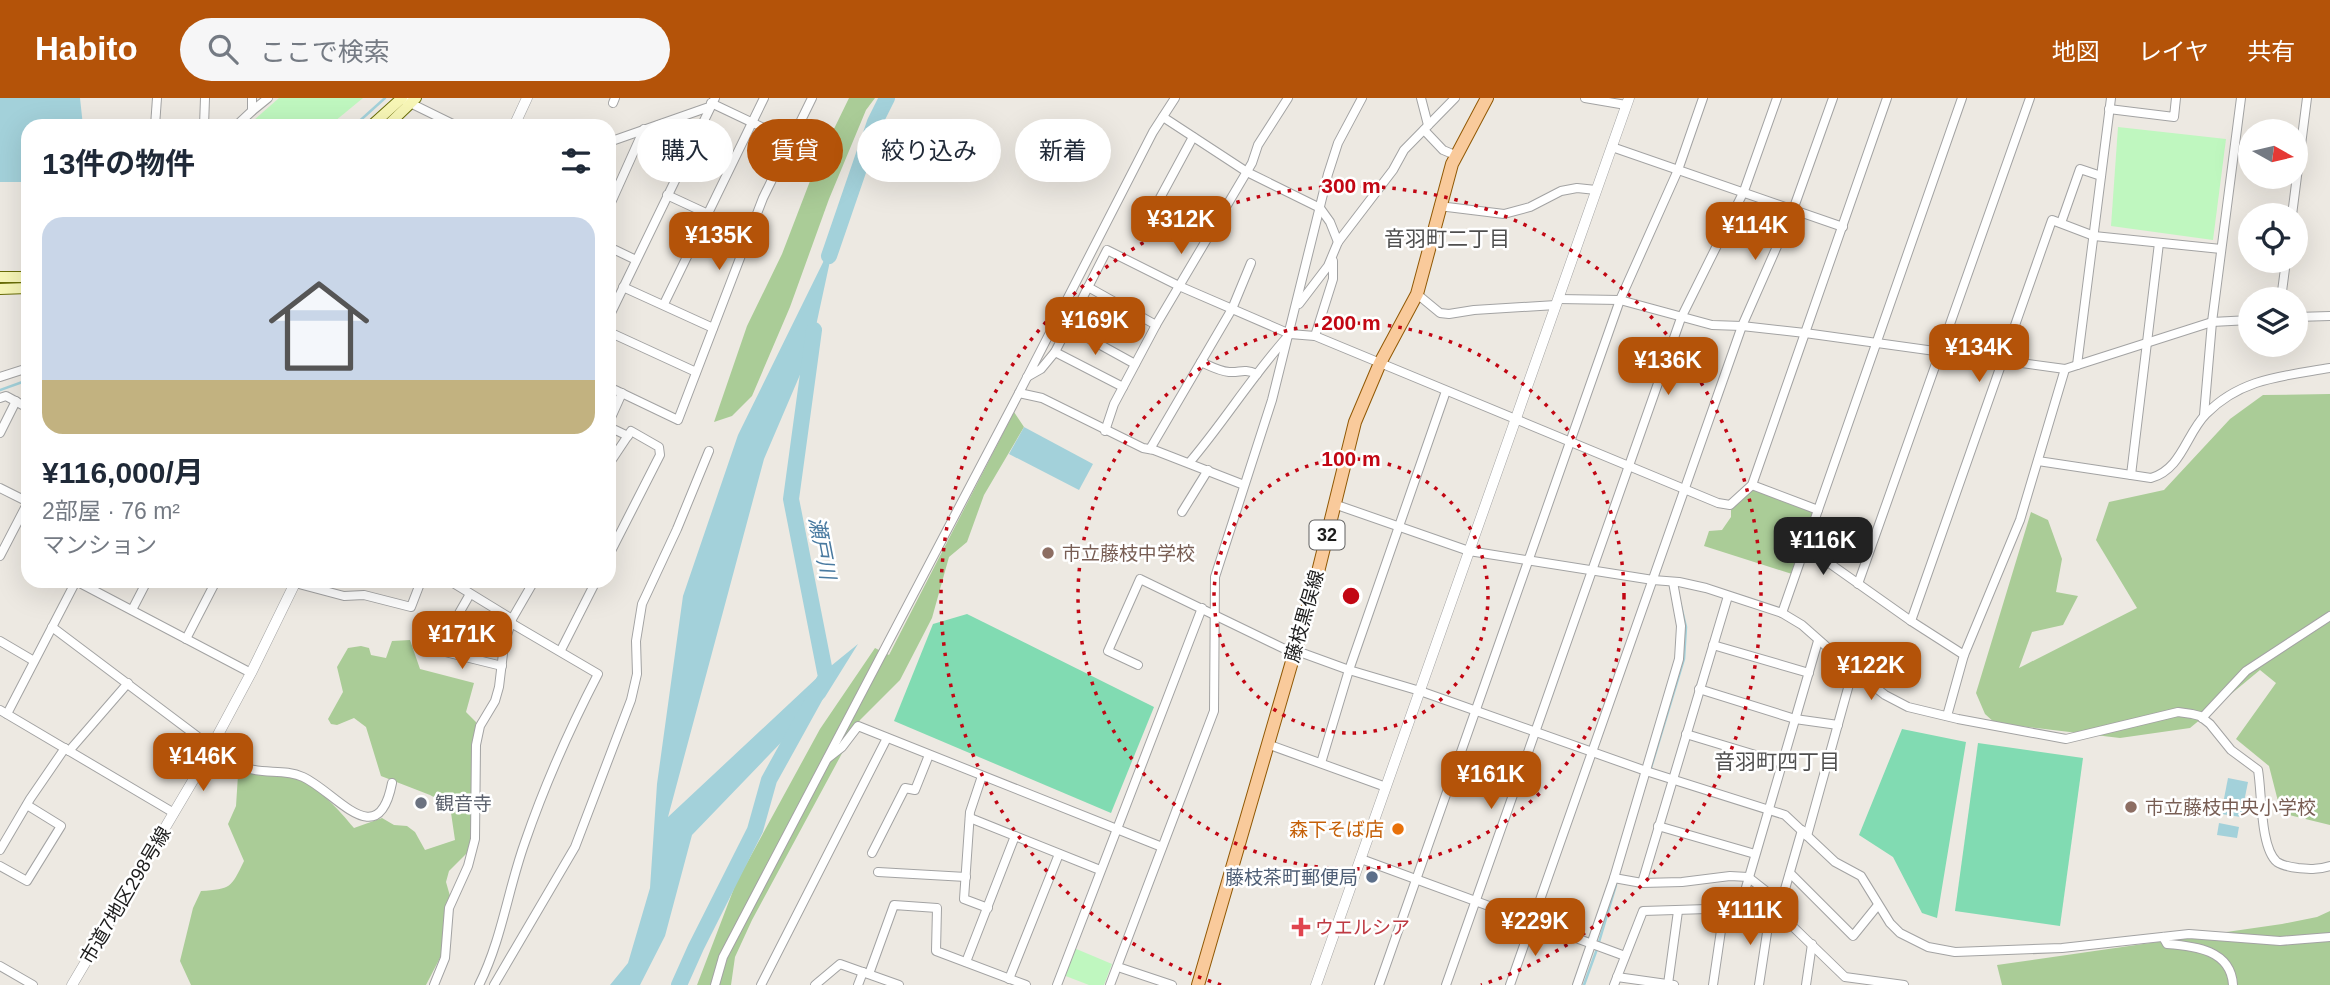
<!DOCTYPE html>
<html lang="ja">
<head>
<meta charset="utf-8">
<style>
  body { margin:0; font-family:Helvetica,"Noto Sans JP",sans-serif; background:#f6f6f7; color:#1f2937; height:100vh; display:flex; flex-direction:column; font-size:26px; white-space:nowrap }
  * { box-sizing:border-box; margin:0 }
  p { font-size:23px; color:#747a83 }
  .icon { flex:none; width:38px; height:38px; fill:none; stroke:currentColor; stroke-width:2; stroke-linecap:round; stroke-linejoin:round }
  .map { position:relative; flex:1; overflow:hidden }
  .details { position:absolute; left:21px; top:21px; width:595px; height:469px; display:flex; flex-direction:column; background:#fff; border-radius:21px; box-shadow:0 7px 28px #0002 }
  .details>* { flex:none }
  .banner { position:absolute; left:637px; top:21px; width:665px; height:63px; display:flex; gap:14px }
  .needle { width:46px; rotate:98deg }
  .fabs { position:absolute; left:2238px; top:21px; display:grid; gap:14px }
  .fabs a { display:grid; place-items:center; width:70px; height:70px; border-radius:50%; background:#fff; box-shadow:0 7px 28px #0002; font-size:35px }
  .price { position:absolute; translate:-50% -60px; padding:0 16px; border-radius:14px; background:#b45309; color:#fff; font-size:23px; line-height:46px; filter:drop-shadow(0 2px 4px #0008) }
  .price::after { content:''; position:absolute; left:50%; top:42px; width:21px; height:16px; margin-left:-10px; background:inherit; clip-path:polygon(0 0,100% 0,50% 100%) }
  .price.on { background:#222; color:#fff }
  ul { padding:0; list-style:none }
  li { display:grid; align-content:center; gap:14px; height:371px; padding:0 21px }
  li+li { border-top:2px solid #e0e1e3 }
  li span { display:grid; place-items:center; height:217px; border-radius:21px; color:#555 }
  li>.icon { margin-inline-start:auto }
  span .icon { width:126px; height:126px; fill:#fffc; stroke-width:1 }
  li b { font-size:30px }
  h2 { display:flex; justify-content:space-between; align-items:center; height:84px; padding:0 21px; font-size:30px }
  .tag { padding:0 24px; border-radius:32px; background:#fff; box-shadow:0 7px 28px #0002; font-size:24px; line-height:63px }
  .tag.on { background:#b45309; color:#fff }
  header { display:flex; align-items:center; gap:42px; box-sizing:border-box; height:98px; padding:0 35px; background:#b45309; color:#fff }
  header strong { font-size:33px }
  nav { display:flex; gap:38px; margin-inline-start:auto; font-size:24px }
  .search { width:490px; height:63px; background:#f6f6f7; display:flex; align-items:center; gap:18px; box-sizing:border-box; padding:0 24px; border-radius:38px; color:#747a83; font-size:26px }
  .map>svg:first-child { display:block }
</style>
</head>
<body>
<header>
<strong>Habito</strong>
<div class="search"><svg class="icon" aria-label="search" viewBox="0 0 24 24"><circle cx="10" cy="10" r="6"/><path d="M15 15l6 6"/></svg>ここで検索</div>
<nav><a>地図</a><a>レイヤ</a><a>共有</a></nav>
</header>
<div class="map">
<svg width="2330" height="887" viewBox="0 0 2330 887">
  <rect width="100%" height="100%" fill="#ede9e2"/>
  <!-- forest -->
  <g fill="#aacc97">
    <path d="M849,0h26l-9,12 -37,89 -39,108 -38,89 -20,20 -18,6 33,-96 35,-72 33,-86z"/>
    <path d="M2330,296v431l-49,-12 -12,-47 -33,-27 40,-56 -16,-13 -70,58 -70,10 -125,-15 -10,-9 -9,-21 55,-181 17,8 14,39 -6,33 22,4 -15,29 -31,7 -13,36 118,-60 -41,-68 13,-38 55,-12 66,-71 33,-24z"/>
    <path d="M1014,314l10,15 -40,68 -17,47 -18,15 -17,61 -32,62 -40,40 -108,200 -17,37 -4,28h-34l39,-102 84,-154 55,-81 14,7z"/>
    <path d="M1751,391l63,24 -22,61 -88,-28 5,-15 13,-1 9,-13v-7z"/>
    <path d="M410,542l10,29 54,14 -8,29 10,10 -6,128 -21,21 -3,11 4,14 -8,58 -16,31h-235l-11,-24 13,-53 8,-17c30,-2 30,-3 43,-30l-16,-37 8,-18 2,-31 7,-3c15,2 35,1 50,6 24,9 43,31 59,50l28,-10 12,7 13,1 8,6 10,18 30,-10 -5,-34 -20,-11 -49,-19 -15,-49 -12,-9 -17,7 -6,-1 -3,-5 15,-27 -6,-25 11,-19 13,-2 8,2 2,7 15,3 6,-17z"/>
    <path d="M2330,813v74h-328l-5,-20 285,-41 35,-7z"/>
  </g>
  <!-- park -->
  <g fill="#bff7bf">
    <path d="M279,0h84l-34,28h-82z"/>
    <path d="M2118,29l108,12 -13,101 -102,-14z"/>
    <path d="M1074,850l38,16 -8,21h-15l-26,-10z"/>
  </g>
  <!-- pitch -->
  <g fill="#81dbb2">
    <path d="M967,516l187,93 -43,106 -217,-92 39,-97z"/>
    <path d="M1902,631l64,13 -29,176 -15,-5 -29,-56 -34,-22z"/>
    <path d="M1978,645l105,15 -23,168 -105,-15z"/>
  </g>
  <!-- water -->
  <g fill="#a3d1da">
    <path d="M0,0h80l3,28h-55v56h-28z"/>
    <path d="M835,140l-24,111 -47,110 -96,358 153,-143 37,-30 -33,53 -133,138 -27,101 -25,49h-30l18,-22 22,-75 7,-104 26,-188 55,-161z"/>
    <path d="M1024,329l69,37 -14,26 -70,-36z"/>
    <path d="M2228,680l20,4 -7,35 -20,-3z"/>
    <path d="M2219,725l20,4 -2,11 -20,-3z"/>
  </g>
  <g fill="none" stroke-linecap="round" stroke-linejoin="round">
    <!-- stream -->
    <g stroke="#a3d1da" stroke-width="2.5">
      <path d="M354,28l31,-28"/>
      <path d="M0,292l28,-10"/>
      <path d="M1650,673l34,-112 2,-32 -5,-21"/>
      <path d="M1599,844l17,-57"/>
      <path d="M1584,887l13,-36"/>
    </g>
    <!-- river -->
    <g stroke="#a3d1da" stroke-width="16">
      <path d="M829,158l46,-134 12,-24"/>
      <path d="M679,887l17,-38 59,-117 14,-50 57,-103 -35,-178 23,-169"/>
    </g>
    <!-- minor casing -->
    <g stroke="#a3a3a3" stroke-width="10">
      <g id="minor">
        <path d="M1421,0l7,27"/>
        <path d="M1585,0l41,7"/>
        <path d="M406,3l51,25"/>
        <path d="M613,5l2,-5"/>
        <path d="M711,5l80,38"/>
        <path d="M2109,11l65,8 2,-19"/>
        <path d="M252,13l16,-13"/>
        <path d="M1163,19l84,55 73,36 10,14 8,20"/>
        <path d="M155,28l2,-28"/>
        <path d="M204,28l1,-28"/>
        <path d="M236,28l16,-15v-13"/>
        <path d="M1424,32l19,20 12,5"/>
        <path d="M609,44l100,-35"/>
        <path d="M1612,49l231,80"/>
        <path d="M667,97l41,19"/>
        <path d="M1439,108l65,8 26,-7 31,-16 16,-3 19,2"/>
        <path d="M609,109l35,-78"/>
        <path d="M1153,113l40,-74"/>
        <path d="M2292,117l15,-117"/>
        <path d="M2061,125l19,-54 21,7"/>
        <path d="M609,149l27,13"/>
        <path d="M623,189l90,41"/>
        <path d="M1088,189l68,38"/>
        <path d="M1417,196l23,19 9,1 25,-4 82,-5"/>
        <path d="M1558,201l62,1 92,25 30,1 63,7 260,36 147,-47 38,-2"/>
        <path d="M2281,201l5,-38"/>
        <path d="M664,206l100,-206"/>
        <path d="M1299,206l29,-38 10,-24 55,-72 11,-20 51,-52"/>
        <path d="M609,219l106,-219"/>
        <path d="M2296,219l34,-1"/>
        <path d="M1068,229l67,37"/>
        <path d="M609,234l87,40"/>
        <path d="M1315,238l18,-57v-18"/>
        <path d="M1055,254l68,35"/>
        <path d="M1201,264c9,4 18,9 28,10 12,1 13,-4 28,2"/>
        <path d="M2077,267l34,-267"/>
        <path d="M0,279l28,-9"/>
        <path d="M1027,279l14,-8 14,-17 52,-102 72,36 111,48 25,2 403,167 12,2 22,-20 135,-387"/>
        <path d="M609,289l69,33 85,-222 49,-100"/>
        <path d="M1019,295l23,5 101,50 11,2 90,35"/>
        <path d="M0,300l6,-2 22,12"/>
        <path d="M2204,317l8,-93 29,-224"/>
        <path d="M609,324l13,-29"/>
        <path d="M609,329l19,9"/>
        <path d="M1105,333l9,-27 42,-79 96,-162 6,-18 30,-47"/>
        <path d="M0,335l16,-32"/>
        <path d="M1150,351l82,-140 19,-46"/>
        <path d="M2038,363l113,17c31,-9 35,-44 55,-64 35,-36 78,-38 124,-46"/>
        <path d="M1189,365c35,-41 63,-87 99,-127"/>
        <path d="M609,366l22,-33 28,16 1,8 -51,100"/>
        <path d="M2131,377l28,-232"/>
        <path d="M1752,387l66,25"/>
        <path d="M0,390l28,14"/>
        <path d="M1334,406l135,47 184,29 26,2 27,6 76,25 20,12 51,45 32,25 23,12 50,12 108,20 112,-27 14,2 8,2 10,8 21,26 27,20c4,22 2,78 19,92 6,4 13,5 21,6 12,1 20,2 32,-2"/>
        <path d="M1182,414l26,-42"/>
        <path d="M1805,448l106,75 53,34"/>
        <path d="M0,458l28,-54"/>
        <path d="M450,483l62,38"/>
        <path d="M295,485l49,13 20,-1 47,12 10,-26"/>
        <path d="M1858,486l172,-486"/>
        <path d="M132,512l15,-29"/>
        <path d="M1782,515l180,-515"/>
        <path d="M1911,523l141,-401 42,16 127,13"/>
        <path d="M52,529l178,134c6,2 13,6 20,8 17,5 35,0 53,8 33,15 75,78 89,6"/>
        <path d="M450,531l20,-35"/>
        <path d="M186,541l30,-58"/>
        <path d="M0,543l34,20"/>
        <path d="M1713,547l96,28"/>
        <path d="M429,550l73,18"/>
        <path d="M561,552l35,-69"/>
        <path d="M1294,552l55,20 71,21 226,80 139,44 50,47 26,14 29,47 10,10 28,14 27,5 107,-4 127,-14 91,7 50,-4"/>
        <path d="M1138,567l-30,-14 32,-72 153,74"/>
        <path d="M1699,591l96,30 43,6"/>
        <path d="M0,612l174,103"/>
        <path d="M7,616l69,-133 175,92"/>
        <path d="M1947,618l17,-61 56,-135 45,-151"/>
        <path d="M2202,620l44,-47 84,-55"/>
        <path d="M1686,636l96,29"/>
        <path d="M1267,646l119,43"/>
        <path d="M69,653l59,-68"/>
        <path d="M828,660l14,-11 16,-21 304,121"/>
        <path d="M1321,665l28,-93 97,-279"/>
        <path d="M982,678l-12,36 -6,87 24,9"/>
        <path d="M970,720l130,52"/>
        <path d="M1658,728l97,28"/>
        <path d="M1807,738l46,-166"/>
        <path d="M0,752l30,-51 35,-51"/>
        <path d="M872,755l33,-65 10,2 14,-35"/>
        <path d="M1361,761l264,97"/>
        <path d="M0,768l27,15 34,-55 -34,-21"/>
        <path d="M878,774l88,5"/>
        <path d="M1790,775l63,63 25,-31"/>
        <path d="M1614,780l28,5 40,-1 48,-6 18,1 33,26 21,-73"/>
        <path d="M1642,785l86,-287"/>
        <path d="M1740,810l78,-267"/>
        <path d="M2163,839l4,7c28,2 64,6 66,41"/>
        <path d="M966,864l49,-126"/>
        <path d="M0,868l33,19"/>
        <path d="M1118,869l54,18"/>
        <path d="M869,876l25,-69 43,3 -1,43 90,34"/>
        <path d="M1617,879l57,8"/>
        <path d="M1009,881l50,-125"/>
        <path d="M1668,886l10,-73"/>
        <path d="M434,887l11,-27 4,-50 19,-42 7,-27 1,-94 4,-19 15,-25 4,-14 5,-42 8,-26 22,-38"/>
        <path d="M479,887c23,-46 29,-96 46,-143 20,-58 45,-114 73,-168l-87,-51"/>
        <path d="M494,887l81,-138 56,-147 6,-26 -1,-33 6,-37 35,-75 32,-78"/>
        <path d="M715,887l8,-28 296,-564 134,-261 22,-34"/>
        <path d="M761,887l126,-247"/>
        <path d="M815,887l25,-21 59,21"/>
        <path d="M858,887l5,-13"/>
        <path d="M1057,887l145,-377"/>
        <path d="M1110,887l104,-274 1,-134 57,-177 56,-226 10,-31 24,-45"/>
        <path d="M1379,887l241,-685 58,-130 25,-72"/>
        <path d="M1446,887l235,-667 63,-127 33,-93"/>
        <path d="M1510,887l232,-659 51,-116 40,-112"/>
        <path d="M1577,887l37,-107 65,-219 2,-33 -8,-44"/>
        <path d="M1614,887l29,-74 97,-3 25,3 21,9 59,57 59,8"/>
        <path d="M1713,887l11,-75"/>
        <path d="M1759,887l11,-72"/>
        <path d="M1806,887l6,-41"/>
      </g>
    </g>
    <!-- tertiary casing -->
    <g stroke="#a3a3a3" stroke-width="11">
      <g id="tertiary">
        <path d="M514,28l13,-28"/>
        <path d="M72,887l126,-213 53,-99 45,-92"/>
        <path d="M1316,887l313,-887"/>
      </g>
    </g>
    <!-- secondary casing -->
    <g stroke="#6a6e08" stroke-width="12">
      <g id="secondary">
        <path d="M371,28l31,-28"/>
        <path d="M387,28l29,-28"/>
        <path d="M0,179h28"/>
        <path d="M0,191l28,-1"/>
      </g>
    </g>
    <!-- primary casing -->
    <g stroke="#905804" stroke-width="14">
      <path id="primary" d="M1198,887l120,-413 37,-150 25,-59 37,-69 35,-130 35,-66"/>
    </g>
    <!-- minor -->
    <use href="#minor" stroke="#fff" stroke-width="8"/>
    <!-- tertiary -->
    <use href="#tertiary" stroke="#fff" stroke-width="10"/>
    <!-- secondary -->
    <use href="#secondary" stroke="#f7f6b6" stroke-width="10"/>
    <!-- primary -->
    <use href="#primary" stroke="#f9ca9b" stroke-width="12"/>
  </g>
  <!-- distance rings -->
  <g fill="none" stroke="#c20613" stroke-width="3.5" stroke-dasharray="3.5 7">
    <circle cx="1351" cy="498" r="137"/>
    <circle cx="1351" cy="498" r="273"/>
    <path d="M1221 887A410 410 0 1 1 1481 887"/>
  </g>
  <!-- markers -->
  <g fill="#8d6e63" stroke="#fff" stroke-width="2.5">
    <circle cx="1048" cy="455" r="7"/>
    <circle cx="2131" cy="709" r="7"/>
  </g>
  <circle fill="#6b7280" stroke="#fff" stroke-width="2.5" cx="421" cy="705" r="7"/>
  <circle fill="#e8710a" stroke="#fff" stroke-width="2.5" cx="1398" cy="731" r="7"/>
  <circle fill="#5c6f8a" stroke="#fff" stroke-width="2.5" cx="1372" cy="779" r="7"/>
  <path fill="#e0444e" stroke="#fff" stroke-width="2.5" d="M1297.5 818.5h7v7h7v7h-7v7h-7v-7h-7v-7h7z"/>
  <g text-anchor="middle" stroke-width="5" stroke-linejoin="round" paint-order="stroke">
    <!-- shield labels -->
    <rect fill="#fff" stroke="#606060" stroke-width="2" x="1309.5" y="422.5" width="35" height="29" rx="5"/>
    <g font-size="18" font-weight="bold" fill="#1c1c1c">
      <text x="1327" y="443">32</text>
    </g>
    <!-- education labels -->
    <g font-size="19" fill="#785e54" stroke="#fff" text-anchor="start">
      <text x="1062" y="462">市立藤枝中学校</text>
      <text x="2145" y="716">市立藤枝中央小学校</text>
    </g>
    <!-- street labels -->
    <g font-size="19" fill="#1c1c1c" stroke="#fff">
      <text transform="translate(1304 518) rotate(-74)" y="7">藤枝黒俣線</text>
      <text transform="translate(125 797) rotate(-59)" y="7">市道7地区298号線</text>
    </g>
    <!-- worship labels -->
    <g font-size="19" fill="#5b616d" stroke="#fff" text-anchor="start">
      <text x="435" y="712">観音寺</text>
    </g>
    <!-- food labels -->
    <g font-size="19" fill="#c56008" stroke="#fff" text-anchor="end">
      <text x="1384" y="738">森下そば店</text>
    </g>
    <!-- service labels -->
    <g font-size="19" fill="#4e5e75" stroke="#fff" text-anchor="end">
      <text x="1358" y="786">藤枝茶町郵便局</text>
    </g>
    <!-- health labels -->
    <g font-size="19" fill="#be3a42" stroke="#fff" text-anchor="start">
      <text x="1315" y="836">ウエルシア</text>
    </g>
    <!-- neighbourhood labels -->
    <g font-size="21" fill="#4f4f4f" stroke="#fff">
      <text x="1447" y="148">音羽町二丁目</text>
      <text x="1777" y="671">音羽町四丁目</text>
    </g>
    <!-- water labels -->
    <g font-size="21" font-style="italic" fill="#497aa0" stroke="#fff">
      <text transform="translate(822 450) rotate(79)" y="7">瀬戸川</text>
    </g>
  </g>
  <circle cx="1351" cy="498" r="10" fill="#c20613" stroke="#fff" stroke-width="3.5"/>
  <g font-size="21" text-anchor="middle" font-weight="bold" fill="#c20613" stroke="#fff" stroke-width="5" stroke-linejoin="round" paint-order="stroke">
    <text x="1351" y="95">300 m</text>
    <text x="1351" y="232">200 m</text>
    <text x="1351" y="368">100 m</text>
  </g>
</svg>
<div class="fabs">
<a><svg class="needle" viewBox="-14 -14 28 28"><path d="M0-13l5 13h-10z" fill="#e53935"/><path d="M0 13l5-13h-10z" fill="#747a83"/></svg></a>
<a><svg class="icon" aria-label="locate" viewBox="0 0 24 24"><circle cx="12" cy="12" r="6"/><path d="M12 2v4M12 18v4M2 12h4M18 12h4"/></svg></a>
<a><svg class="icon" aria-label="layers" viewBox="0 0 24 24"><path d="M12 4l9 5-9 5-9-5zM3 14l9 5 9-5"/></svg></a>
</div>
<b class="price" style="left:1181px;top:158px">¥312K</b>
<b class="price" style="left:1755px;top:164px">¥114K</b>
<b class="price" style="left:719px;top:174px">¥135K</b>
<b class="price" style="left:1095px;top:259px">¥169K</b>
<b class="price" style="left:1979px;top:286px">¥134K</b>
<b class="price" style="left:1668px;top:299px">¥136K</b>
<b class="price on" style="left:1823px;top:479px">¥116K</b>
<b class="price" style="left:462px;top:573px">¥171K</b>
<b class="price" style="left:1871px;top:604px">¥122K</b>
<b class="price" style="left:203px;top:695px">¥146K</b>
<b class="price" style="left:1491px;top:713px">¥161K</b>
<b class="price" style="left:1750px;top:849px">¥111K</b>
<b class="price" style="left:1535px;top:860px">¥229K</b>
<div class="banner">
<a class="tag">購入</a>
<a class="tag on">賃貸</a>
<a class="tag">絞り込み</a>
<a class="tag">新着</a>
</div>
<section class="details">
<h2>13件の物件<svg class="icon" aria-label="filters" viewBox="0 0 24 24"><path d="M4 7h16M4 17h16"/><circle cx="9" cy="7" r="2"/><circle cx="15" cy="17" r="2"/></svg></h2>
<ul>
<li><span style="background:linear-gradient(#c9d6e8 75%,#c2b280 0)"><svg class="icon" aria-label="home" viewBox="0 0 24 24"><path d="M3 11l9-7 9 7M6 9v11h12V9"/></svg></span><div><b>¥116,000/月</b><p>2部屋 · 76 m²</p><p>マンション</p></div></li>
</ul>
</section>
</div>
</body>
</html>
